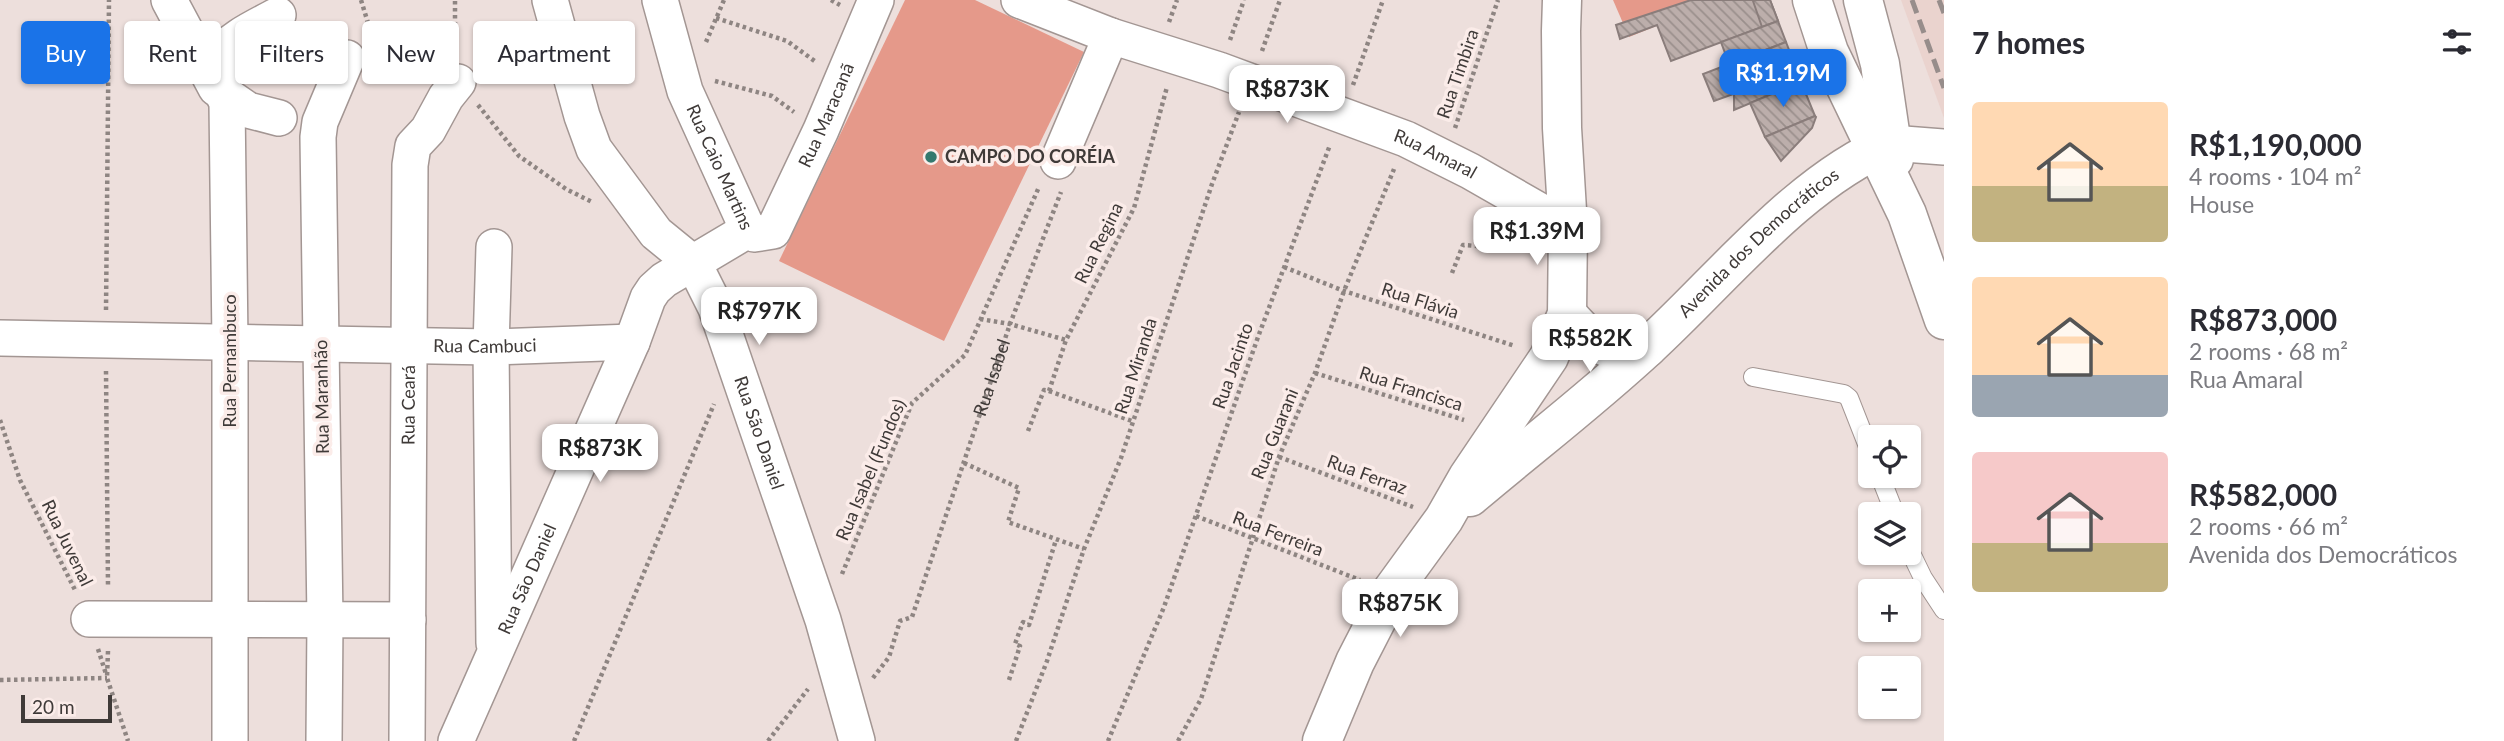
<!DOCTYPE html>
<html lang="en">
<head>
<meta charset="utf-8">
<style>
  body { margin:0; font-family:Lato,sans-serif; background:#f2f2f3; color:#2b2b33; height:100vh; display:flex; flex-direction:column; font-size:26px; white-space:nowrap }
  * { box-sizing:border-box; margin:0 }
  p { font-size:23px; color:#7c7c81 }
  .icon { flex:none; width:38px; height:38px; fill:none; stroke:currentColor; stroke-width:2; stroke-linecap:round; stroke-linejoin:round }
  .map { position:relative; flex:1; overflow:hidden }
  .side { display:flex; flex-direction:column; background:#fff; width:560px }
  .side>* { flex:none }
  .guide { position:absolute; left:21px; top:21px; width:665px; height:63px; display:flex; gap:14px }
  .controls { position:absolute; left:1858px; top:425px; display:grid; gap:14px }
  .controls a { display:grid; place-items:center; width:63px; height:63px; border-radius:7px; background:#fff; box-shadow:0 2px 5px #0004; font-size:35px }
  .scale { position:absolute; left:21px; bottom:18px; width:91px; box-sizing:border-box; padding-left:7px; border:4px solid #3f3a38; border-top:0; font-size:19px; line-height:24px; white-space:nowrap; color:#3f3a38; -webkit-text-stroke:5px #fbece9; paint-order:stroke }
  .price { position:absolute; translate:-50% -60px; padding:0 16px; border-radius:14px; background:#fff; color:#222; font-size:23px; line-height:46px; filter:drop-shadow(0 2px 4px #0008) }
  .price::after { content:''; position:absolute; left:50%; top:42px; width:21px; height:16px; margin-left:-10px; background:inherit; clip-path:polygon(0 0,100% 0,50% 100%) }
  .price.current { background:#1a73e8; color:#fff }
  ul { padding:0; list-style:none }
  li { display:flex; align-items:center; gap:21px; height:175px; padding:0 28px }
  li span { display:grid; place-items:center; flex:none; width:196px; height:140px; border-radius:7px; color:#555 }
  li>.icon { margin-inline-start:auto }
  span .icon { width:84px; height:84px; fill:#fffc; stroke-width:1 }
  li b { font-size:30px }
  h2 { display:flex; justify-content:space-between; align-items:center; height:84px; padding:0 28px; font-size:30px }
  .chip { padding:0 24px; border-radius:7px; background:#fff; box-shadow:0 2px 5px #0004; font-size:24px; line-height:63px }
  .chip.current { background:#1a73e8; color:#fff }
  main { display:flex; flex:1; min-height:0 }
  .map>svg:first-child { display:block }
</style>
</head>
<body>
<main>
<div class="map">
<svg width="1944" height="741" viewBox="0 0 1944 741">
  <defs>
    <pattern id="building-back-hatch" width="6" height="6" patternUnits="userSpaceOnUse" patternTransform="scale(1.75)"><rect width="6" height="6" fill="#bcaeab"/><path d="M-1 5l2 2M0 0l6 6M5-1l2 2" fill="none" stroke="#9a8f8c"/></pattern>
  </defs>
  <rect width="100%" height="100%" fill="#eddfdc"/>
  <!-- built -->
  <path fill="#ead3ce" d="M1901,0h43v118z"/>
  <!-- green -->
  <g fill="#e5998a">
    <path d="M905,0h70l109,52 -140,289 -165,-80z"/>
    <path d="M1613,0h108l-92,37z"/>
  </g>
  <!-- building -->
  <g fill="url(#building-back-hatch)" stroke="#8a7d7b" stroke-width="2">
    <path d="M1691,0h79l8,21 -107,40 -14,-36 -37,14 -4,-14z"/>
    <path d="M1756,0h14l8,21 -16,6 -9,-26z"/>
    <path d="M1778,21l8,21 -57,22 -8,-22z"/>
    <path d="M1786,42l11,29 -83,30 -11,-27z"/>
    <path d="M1797,71l4,11 -67,28v-16z"/>
    <path d="M1801,82l14,34 -50,21 -15,-34z"/>
    <path d="M1815,116l1,1 -4,11 -31,33 -16,-24z"/>
  </g>
  <g fill="none" stroke-linecap="round" stroke-linejoin="round">
    <!-- lane casing -->
    <g stroke="#a39693" stroke-width="20">
      <g id="lane">
        <path d="M1753,377l91,17 5,4 22,56"/>
        <path d="M1880,476l15,38"/>
        <path d="M1909,549l14,29 21,32"/>
      </g>
    </g>
    <!-- street casing -->
    <g stroke="#a39693" stroke-width="38">
      <g id="street">
        <path d="M169,0l47,88 32,22 31,8"/>
        <path id="s2" d="M550,0l32,116 12,33 62,84 38,31 22,44 107,312 34,121"/>
        <path id="s3" d="M660,0l25,91 63,139 6,4 19,-3 48,-101 55,-130"/>
        <path id="s4" d="M1019,0l92,36 108,34 187,69 64,32 98,56"/>
        <path d="M1891,143l53,4"/>
        <path d="M1058,161l53,-125"/>
        <path d="M494,247l-3,100 3,296"/>
        <path id="s5" d="M0,338l491,9 141,-5"/>
        <path d="M89,619l319,1"/>
        <path d="M230,741v-399l-3,-239 -4,-9 -6,-37c15,-20 39,-30 61,-42"/>
        <path d="M324,741l1,-121 -7,-483 2,-15 27,-64"/>
        <path id="s6" d="M407,741l3,-576 3,-19 15,-16 18,-33 12,-15"/>
        <path id="s7" d="M456,741l176,-399 16,-44 6,-9 10,-9 84,-50"/>
      </g>
    </g>
    <!-- secondary casing -->
    <g stroke="#a39693" stroke-width="41">
      <g id="secondary">
        <path d="M1567,314c32,35 33,37 80,34"/>
        <path id="s8" d="M1470,497c59,-50 122,-98 179,-151 73,-67 150,-165 242,-203"/>
        <path d="M1322,741l33,-79 36,-70 53,-73 24,-42 81,-120 18,-43 1,-87 -6,-99 -1,-97 1,-31"/>
      </g>
    </g>
    <!-- primary casing -->
    <g stroke="#a39693" stroke-width="41">
      <g id="primary">
        <path d="M1812,0l17,52 78,162 37,106"/>
        <path d="M1863,0l17,64 14,95"/>
      </g>
    </g>
    <!-- path -->
    <g stroke="#8e8582" stroke-width="4.5" stroke-dasharray="3.5 3.5" stroke-linecap="butt">
      <path d="M361,0l11,36"/>
      <path d="M831,0l9,5"/>
      <path d="M716,18l71,23 29,21"/>
      <path d="M1169,22l8,-22"/>
      <path d="M301,37l16,12"/>
      <path d="M1230,40l14,-40"/>
      <path d="M706,42l18,-42"/>
      <path d="M445,51l10,-19v-32"/>
      <path d="M1262,51l18,-51"/>
      <path d="M376,63l50,8"/>
      <path d="M715,81l57,15 22,16"/>
      <path d="M1353,85l30,-85"/>
      <path d="M478,105l41,51 47,33 26,13"/>
      <path d="M1455,128l43,-128"/>
      <path d="M1284,267l60,24 171,55"/>
      <path d="M1452,273l11,-28 27,2 11,-23"/>
      <path d="M106,310l3,-310"/>
      <path d="M980,319l30,5 56,16"/>
      <path d="M106,371l2,215"/>
      <path d="M1315,373l149,47"/>
      <path d="M1049,391l83,30"/>
      <path d="M0,420l20,60 56,112"/>
      <path d="M1028,431l16,-41 5,1 17,-51 68,-132 33,-121"/>
      <path d="M1279,457l134,50"/>
      <path d="M964,463l55,25 -11,34 76,27"/>
      <path d="M1196,516l164,64"/>
      <path d="M842,574l70,-171 53,-48 74,-168"/>
      <path d="M98,649l8,25"/>
      <path d="M108,651l-1,27 21,63"/>
      <path id="s1" d="M873,678l16,-21 11,-36 12,-4 98,-293 51,-132"/>
      <path d="M0,680l107,-2"/>
      <path d="M1009,680l11,-34 -5,-2 8,-22 6,3 27,-85"/>
      <path d="M574,741l140,-337"/>
      <path d="M768,741l40,-52"/>
      <path d="M1016,741l31,-80 37,-112 37,-91 91,-274 27,-72"/>
      <path d="M1108,741l56,-134 94,-270 72,-192"/>
      <path d="M1178,741l23,-42 78,-242 36,-84 29,-82 50,-122"/>
    </g>
    <!-- lane -->
    <use href="#lane" stroke="#fff" stroke-width="18"/>
    <!-- street -->
    <use href="#street" stroke="#fff" stroke-width="35"/>
    <!-- secondary -->
    <use href="#secondary" stroke="#fff" stroke-width="38"/>
    <!-- primary -->
    <use href="#primary" stroke="#fff" stroke-width="38"/>
    <!-- rail -->
    <g stroke="#978d8b" stroke-width="5" stroke-dasharray="14 7" stroke-linecap="butt">
      <path d="M1912,0l32,88"/>
      <path d="M1939,0l5,13"/>
    </g>
  </g>
  <!-- markers -->
  <circle fill="#34796e" stroke="#fbece9" stroke-width="2.5" cx="931" cy="157" r="7"/>
  <g text-anchor="middle" stroke-width="7" stroke-linejoin="round" paint-order="stroke">
    <!-- street labels -->
    <g font-size="18" fill="#3f3a38" stroke="#fbece9">
      <text transform="translate(1458 74) rotate(-71)" y="6">Rua Timbira</text>
      <text dy="6" stroke="none"><textPath href="#s3" startOffset="401">Rua Maracanã</textPath></text>
      <text dy="6" stroke="none"><textPath href="#s4" startOffset="444">Rua Amaral</textPath></text>
      <text dy="6" stroke="none"><textPath href="#s3" startOffset="178">Rua Caio Martins</textPath></text>
      <text transform="translate(1099 243) rotate(-64)" y="6">Rua Regina</text>
      <text dy="6" stroke="none"><textPath href="#s8" startOffset="385">Avenida dos Democráticos</textPath></text>
      <text transform="translate(1420 301) rotate(18)" y="6">Rua Flávia</text>
      <text dy="6" stroke="none"><textPath href="#s5" startOffset="485">Rua Cambuci</textPath></text>
      <text transform="translate(230 361) rotate(-90)" y="6">Rua Pernambuco</text>
      <text transform="translate(1136 366) rotate(-72)" y="6">Rua Miranda</text>
      <text transform="translate(1233 366) rotate(-71)" y="6">Rua Jacinto</text>
      <text dy="6" stroke="none"><textPath href="#s1" startOffset="329">Rua Isabel</textPath></text>
      <text transform="translate(1411 389) rotate(18)" y="6">Rua Francisca</text>
      <text transform="translate(322 397) rotate(-91)" y="6">Rua Maranhão</text>
      <text dy="6" stroke="none"><textPath href="#s6" startOffset="336">Rua Ceará</textPath></text>
      <text dy="6" stroke="none"><textPath href="#s2" startOffset="490">Rua São Daniel</textPath></text>
      <text transform="translate(1275 434) rotate(-68)" y="6">Rua Guarani</text>
      <text transform="translate(871 470) rotate(-67)" y="6">Rua Isabel (Fundos)</text>
      <text transform="translate(1367 475) rotate(20)" y="6">Rua Ferraz</text>
      <text transform="translate(1278 534) rotate(21)" y="6">Rua Ferreira</text>
      <text transform="translate(67 543) rotate(64)" y="6">Rua Juvenal</text>
      <text dy="6" stroke="none"><textPath href="#s7" startOffset="177">Rua Sāo Daniel</textPath></text>
    </g>
    <!-- poi labels -->
    <g font-size="18" font-weight="bold" fill="#3f3a38" stroke="#fbece9" text-anchor="start">
      <text x="945" y="163">CAMPO DO CORÉIA</text>
    </g>
  </g>
</svg>
<div class="controls">
<a><svg class="icon" aria-label="locate" viewBox="0 0 24 24"><circle cx="12" cy="12" r="6"/><path d="M12 2v4M12 18v4M2 12h4M18 12h4"/></svg></a>
<a><svg class="icon" aria-label="layers" viewBox="0 0 24 24"><path d="M12 4l9 5-9 5-9-5zM3 14l9 5 9-5"/></svg></a>
<a>+</a>
<a>−</a>
</div>
<div class="scale">20 m</div>
<b class="price current" style="left:1783px;top:109px">R$1.19M</b>
<b class="price" style="left:1287px;top:125px">R$873K</b>
<b class="price" style="left:1537px;top:267px">R$1.39M</b>
<b class="price" style="left:759px;top:347px">R$797K</b>
<b class="price" style="left:1590px;top:374px">R$582K</b>
<b class="price" style="left:600px;top:484px">R$873K</b>
<b class="price" style="left:1400px;top:639px">R$875K</b>
<div class="guide">
<a class="chip current">Buy</a>
<a class="chip">Rent</a>
<a class="chip">Filters</a>
<a class="chip">New</a>
<a class="chip">Apartment</a>
</div>
</div>
<section class="side">
<h2>7 homes<svg class="icon" aria-label="filters" viewBox="0 0 24 24"><path d="M4 7h16M4 17h16"/><circle cx="9" cy="7" r="2"/><circle cx="15" cy="17" r="2"/></svg></h2>
<ul>
<li><span style="background:linear-gradient(#ffd9b3 60%,#c2b280 0)"><svg class="icon" aria-label="home" viewBox="0 0 24 24"><path d="M3 11l9-7 9 7M6 9v11h12V9"/></svg></span><div><b>R$1,190,000</b><p>4 rooms · 104 m²</p><p>House</p></div></li>
<li><span style="background:linear-gradient(#ffd9b3 70%,#9aa5b1 0)"><svg class="icon" aria-label="home" viewBox="0 0 24 24"><path d="M3 11l9-7 9 7M6 9v11h12V9"/></svg></span><div><b>R$873,000</b><p>2 rooms · 68 m²</p><p>Rua Amaral</p></div></li>
<li><span style="background:linear-gradient(#f6c9c9 65%,#c2b280 0)"><svg class="icon" aria-label="home" viewBox="0 0 24 24"><path d="M3 11l9-7 9 7M6 9v11h12V9"/></svg></span><div><b>R$582,000</b><p>2 rooms · 66 m²</p><p>Avenida dos Democráticos</p></div></li>
</ul>
</section>
</main>
</body>
</html>
